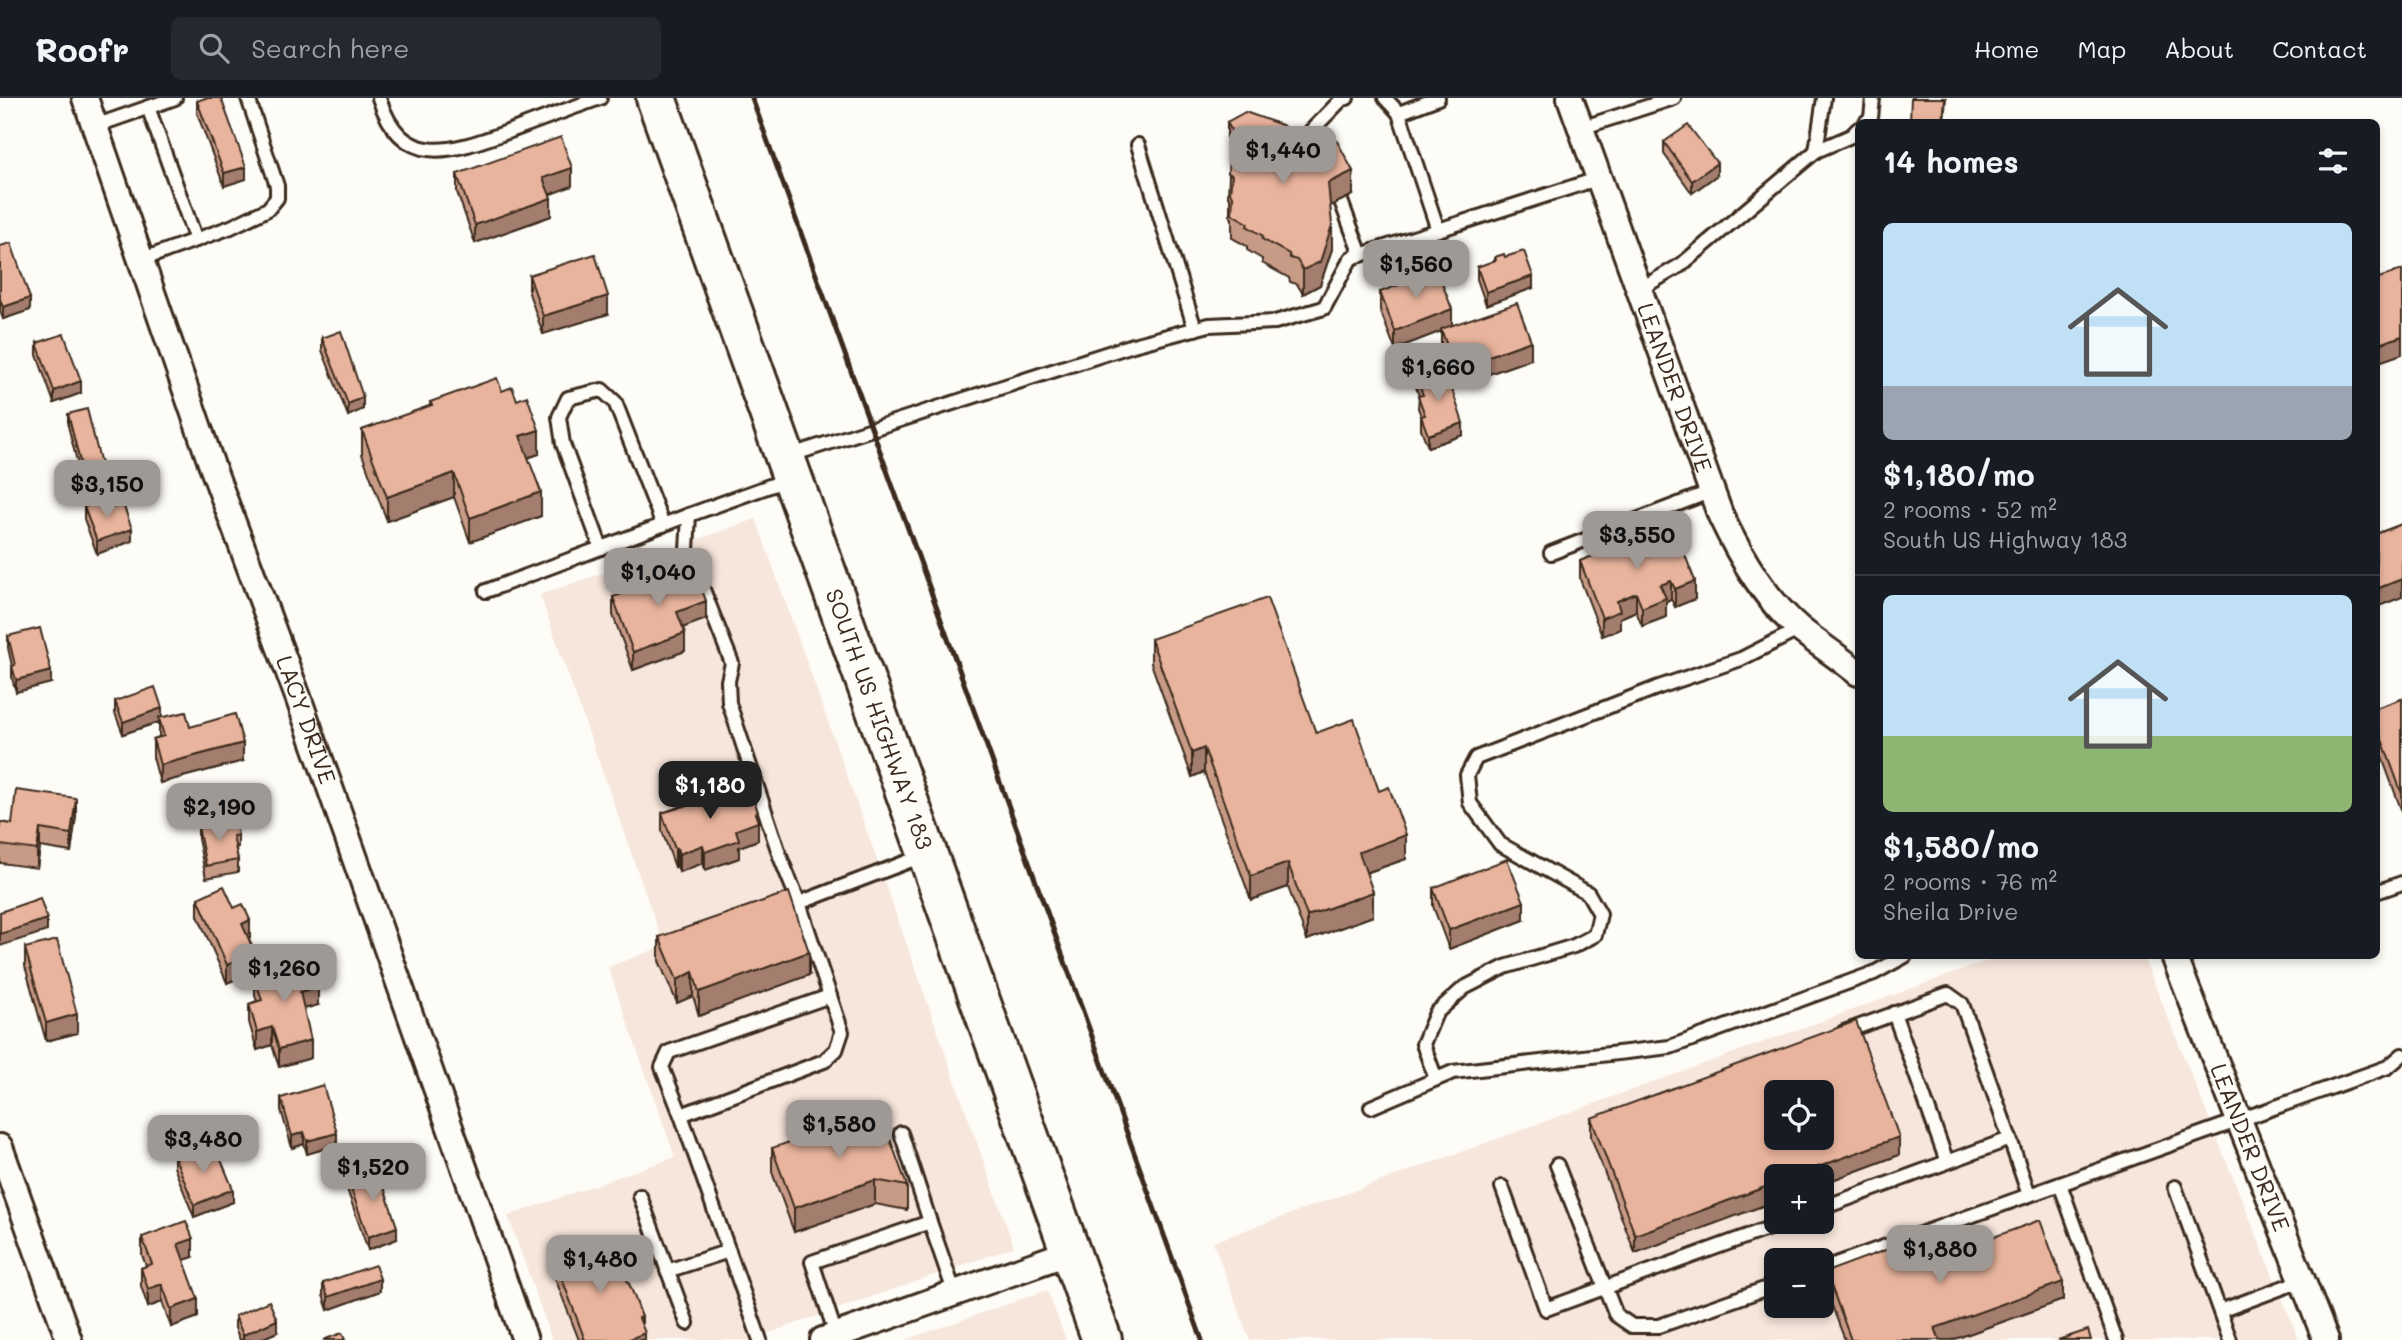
<!DOCTYPE html>
<html lang="en">
<head>
<meta charset="utf-8">
<style>
  body { margin:0; font-family:Mali,sans-serif; background:#242831; color:#f1f3f6; height:100vh; display:flex; flex-direction:column; font-size:26px; white-space:nowrap }
  * { box-sizing:border-box; margin:0 }
  p { font-size:23px; color:#9ea1a6 }
  .icon { flex:none; width:38px; height:38px; fill:none; stroke:currentColor; stroke-width:2; stroke-linecap:round; stroke-linejoin:round }
  .map { position:relative; flex:1; overflow:hidden }
  .panel { position:absolute; left:1855px; top:21px; width:525px; height:840px; display:flex; flex-direction:column; background:#171b24; border-radius:10px; box-shadow:0 4px 10px #0003 }
  .panel>* { flex:none }
  .fabs { position:absolute; left:1764px; top:982px; display:grid; gap:14px }
  .fabs a { display:grid; place-items:center; width:70px; height:70px; border-radius:10px; background:#171b24; box-shadow:0 4px 10px #0003; font-size:35px }
  .price { position:absolute; translate:-50% -60px; padding:0 16px; border-radius:14px; background:#9f9995; color:#111; font-size:23px; line-height:46px; filter:drop-shadow(0 2px 4px #0008) }
  .price::after { content:''; position:absolute; left:50%; top:42px; width:21px; height:16px; margin-left:-10px; background:inherit; clip-path:polygon(0 0,100% 0,50% 100%) }
  .price.on { background:#222; color:#fff }
  ul { padding:0; list-style:none }
  li { display:grid; align-content:center; gap:14px; height:371px; padding:0 28px }
  li+li { border-top:2px solid #363941 }
  li span { display:grid; place-items:center; height:217px; border-radius:10px; color:#555 }
  li>.icon { margin-inline-start:auto }
  span .icon { width:126px; height:126px; fill:#fffc; stroke-width:1 }
  li b { font-size:30px }
  h2 { display:flex; justify-content:space-between; align-items:center; height:84px; padding:0 28px; font-size:30px }
  header { display:flex; align-items:center; gap:42px; box-sizing:border-box; height:98px; padding:0 35px; background:#171b24; border-bottom:2px solid #363941 }
  header strong { font-size:33px }
  nav { display:flex; gap:38px; margin-inline-start:auto; font-size:24px }
  .search { width:490px; height:63px; background:#242831; display:flex; align-items:center; gap:18px; box-sizing:border-box; padding:0 24px; border-radius:10px; color:#9ea1a6; font-size:26px }
  .map>svg:first-child { display:block }
</style>
</head>
<body>
<header>
<strong>Roofr</strong>
<div class="search"><svg class="icon" aria-label="search" viewBox="0 0 24 24"><circle cx="10" cy="10" r="6"/><path d="M15 15l6 6"/></svg>Search here</div>
<nav><a>Home</a><a>Map</a><a>About</a><a>Contact</a></nav>
</header>
<div class="map">
<svg width="2402" height="1242" viewBox="0 0 2402 1242">
  <rect width="100%" height="100%" fill="#fdfcf7"/>
  <filter id="ink" filterUnits="userSpaceOnUse"><feTurbulence type="fractalNoise" baseFrequency=".0143" numOctaves="2"/><feDisplacementMap in="SourceGraphic" scale="14" xChannelSelector="R" yChannelSelector="G"/><feConvolveMatrix kernelMatrix="1 2 1 2 8 2 1 2 1" color-interpolation-filters="sRGB"/></filter>
  <g filter="url(#ink)">
    <!-- built -->
    <g fill="#f7e6dc" fill-rule="evenodd">
      <path d="M756,421l258,728 -265,93h-197l-44,-124 167,-59 -67,-190 56,-21 -124,-351z"/>
      <path d="M2001,858h142l156,384h-1049l-37,-98zM1776,994h46v46h-46zM1776,1078h46v46h-46zM1776,1162h46v46h-46z"/>
      <path d="M1047,1192l19,50h-161z"/>
    </g>
    <g fill="none" stroke-linecap="round" stroke-linejoin="round">
      <!-- service casing -->
      <g stroke="#3b2a1e" stroke-width="18">
        <g id="service">
          <path d="M379,0c24,75 77,52 134,32 29,-11 58,-22 87,-32"/>
          <path d="M1385,0l14,15 39,-15"/>
          <path d="M148,9l48,133"/>
          <path d="M1399,15l39,117"/>
          <path d="M1866,24l5,-4 2,-20"/>
          <path d="M95,28l80,-28"/>
          <path d="M1581,30l93,-30"/>
          <path d="M1138,47l57,184"/>
          <path d="M1816,53l8,-53"/>
          <path d="M1322,68l-16,-24 4,-10 32,-33 5,-1"/>
          <path d="M1341,103l20,54"/>
          <path d="M141,162l90,-33 37,-18 9,-11v-12l-29,-88"/>
          <path d="M1640,191l41,-24 135,-114 35,-15 7,-7"/>
          <path d="M788,358l345,-111 76,-20 66,-3 49,-14 27,-50 249,-80"/>
          <path d="M789,381l-100,36 -2,34 45,114 -4,18 1,22 52,156 18,44"/>
          <path d="M601,450l-38,-104 -4,-27 9,-19 34,-8 13,12 48,123"/>
          <path d="M1551,455l161,-62"/>
          <path d="M486,493l203,-76"/>
          <path d="M2376,794l26,-9"/>
          <path d="M1894,915l53,149"/>
          <path d="M1436,981l-13,-35 13,-31 28,-25 41,-21 69,-21 21,-11 5,-21 -12,-21 -88,-49 -30,-41 -3,-28 9,-17 183,-71 82,-28 59,-30"/>
          <path d="M1371,1009l82,-35 217,-25 204,-74 31,-17"/>
          <path d="M681,1017l-19,-48 7,-15 161,-56"/>
          <path d="M2010,1041l19,56"/>
          <path d="M1557,1067l59,150 16,11h27l117,-41"/>
          <path d="M2060,1086l56,156"/>
          <path d="M1502,1089l44,122 240,-87"/>
          <path d="M2175,1089l55,153"/>
          <path d="M640,1098l47,127"/>
          <path d="M1822,1110l188,-69 -48,-135 -14,-10 -104,38"/>
          <path d="M930,1124l25,72"/>
          <path d="M1822,1171l566,-202 14,-12"/>
          <path d="M667,1173l62,-20"/>
          <path d="M2220,1213l83,-31"/>
          <path d="M836,1237l-24,-73 118,-40 -29,-89"/>
          <path d="M760,1242l-79,-225 143,-54 12,-11 6,-18 -43,-129 126,-48"/>
        </g>
      </g>
      <!-- minor casing -->
      <g stroke="#3b2a1e" stroke-width="30">
        <g id="minor">
          <path id="s1" d="M85,0l127,368 86,231 227,643"/>
          <path id="s2" d="M1570,0l150,416c20,43 45,86 81,116 19,15 39,28 57,43"/>
          <path id="s3" d="M2174,858l152,384"/>
          <path d="M0,1049l69,193"/>
          <path d="M823,1242l247,-88"/>
        </g>
      </g>
      <!-- primary casing -->
      <g stroke="#3b2a1e" stroke-width="44">
        <g id="primary">
          <path id="s4" d="M656,0l446,1242"/>
        </g>
      </g>
      <!-- service -->
      <use href="#service" stroke="#fdfcf7" stroke-width="12"/>
      <!-- minor -->
      <use href="#minor" stroke="#fdfcf7" stroke-width="24"/>
      <!-- primary -->
      <use href="#primary" stroke="#fdfcf7" stroke-width="38"/>
      <!-- rail -->
      <path stroke="#3b2a1e" stroke-width="5" d="M752,0l450,1242"/>
    </g>
    <!-- wall -->
    <g fill="#c89b87" stroke="#3b2a1e" stroke-width="2">
      <path d="M197,3l49,78 -22,7 -27,-73z"/>
      <path d="M1227,24l126,73 -23,11 2,43 -12,36 -17,9 -6,-10 -7,-2 -1,-4 -27,-15v-4l-15,-9v-4l-15,-8v-20l-2,-1v-20h-2l2,-46 -3,-6z"/>
      <path d="M1664,44l53,33 -25,18 -28,-39z"/>
      <path d="M457,76l115,12 -23,8 2,22 -76,27 -18,-51z"/>
      <path d="M0,148l30,64 -27,9 -3,-8z"/>
      <path d="M1495,159h10l28,31 -47,17 -9,-26v-12l18,-6z"/>
      <path d="M529,177l79,39 -65,20 -14,-41z"/>
      <path d="M1380,194l72,34 79,33 -76,27 -14,-39v-16l-46,18 -15,-39z"/>
      <path d="M322,240l41,71 -15,7 -26,-66z"/>
      <path d="M37,245l44,50 -27,10 -17,-48z"/>
      <path d="M1416,277l16,4 31,56 -35,12 -7,-18v-13l-3,-8 1,-12 -3,-9z"/>
      <path d="M502,293l37,63 -11,4 13,58 -71,26 -16,-45 -67,24 -25,-67v-24l68,-24v-4z"/>
      <path d="M68,316l37,78 -19,5 -18,-71z"/>
      <path d="M84,409l24,2 24,32 -35,13 -13,-35z"/>
      <path d="M2402,426l-23,82 -3,-7v-65z"/>
      <path d="M1665,430l30,71 -20,8 -4,-8 -5,2v16l-24,9 -6,-15 -16,7v11l-18,7 -22,-57v-18z"/>
      <path d="M613,499l93,22 -23,8 2,24 -52,19 -20,-55z"/>
      <path d="M8,538l43,47 -35,9 -4,-14v-12l-4,-18z"/>
      <path d="M1151,541l165,94 90,126 -40,14 7,43 -66,24 -19,-53 -37,13 -47,-128 -12,5 -41,-114z"/>
      <path d="M2402,601v113l-26,-71v-33z"/>
      <path d="M115,603l75,26 53,34 -83,22 -7,-26v-18l6,-2v-15l-36,12 -8,-21z"/>
      <path d="M745,698l13,16v28l-19,7v11l-34,12 -2,-7 -24,9 -2,-6 -2,1 -13,-36v-18l40,-14z"/>
      <path d="M76,718l-5,36 -31,-5 -3,21 -37,-5v-41l12,2z"/>
      <path d="M198,729l40,8v12l-2,1 2,12v12l-32,6 -8,-39z"/>
      <path d="M1433,790l91,32 -75,29 -16,-43z"/>
      <path d="M198,800l36,10 16,30 -2,1 7,32 -28,12 -29,-67z"/>
      <path d="M659,839l150,38 -110,41 -6,-20 -16,7 -18,-42z"/>
      <path d="M25,850l52,85 -31,8 -21,-75z"/>
      <path d="M255,880l63,27 -14,4 7,49 -32,9 -7,-22 -15,5 -8,-28v-18l8,-3 -2,-5z"/>
      <path d="M281,1000l56,47 -30,9 -3,-10 -12,4 -11,-38z"/>
      <path d="M1591,1020l308,37 -264,98 -44,-116z"/>
      <path d="M772,1050l135,38v24l-32,-6 -81,28 -22,-60z"/>
      <path d="M174,1057l32,5 27,42 -39,15 -20,-50z"/>
      <path d="M348,1082l49,59 -29,11 -20,-58z"/>
      <path d="M142,1139l51,20 -9,3 14,57 -27,10 -9,-25 -14,5 -7,-21v-18l5,-2 -4,-11z"/>
      <path d="M555,1162l64,10 26,70h-66l-24,-62z"/>
      <path d="M1826,1174l237,28 -111,40h-107l-19,-50z"/>
      <path d="M323,1185l57,8 -52,19 -5,-15z"/>
      <path d="M235,1218l42,16 -18,8h-19l-5,-12z"/>
    </g>
    <!-- shaded-wall -->
    <g fill="#a37e6e" stroke="#3b2a1e" stroke-width="2">
      <path d="M1945,0h1l-2,24h-1z"/>
      <path d="M1717,65v12l-25,18v-12z"/>
      <path d="M246,69v12l-22,7v-13z"/>
      <path d="M572,70v18l-29,11v-19z"/>
      <path d="M1353,73v24l-25,12v-24z"/>
      <path d="M551,100v18l-76,27v-18z"/>
      <path d="M1332,127v24l-12,36 -17,9v-24z"/>
      <path d="M1533,178v12l-47,17v-13z"/>
      <path d="M608,198v18l-65,20v-18z"/>
      <path d="M30,200v12l-27,9v-12z"/>
      <path d="M1452,211v18l-57,22v-18z"/>
      <path d="M2402,238v18l-26,9v-18z"/>
      <path d="M1531,243v18l-76,27v-18z"/>
      <path d="M81,283v12l-27,10v-12z"/>
      <path d="M363,299v12l-15,7v-12z"/>
      <path d="M1463,325v12l-35,12v-12z"/>
      <path d="M539,332v24l-19,6v-24z"/>
      <path d="M454,375v24l-67,24v-24z"/>
      <path d="M105,382v12l-19,5v-12z"/>
      <path d="M541,394v24l-71,26v-24z"/>
      <path d="M132,431v12l-35,13v-13z"/>
      <path d="M2402,481v18l-23,9v-18z"/>
      <path d="M1671,483v18l-5,2v16l-24,9v-18l18,-23z"/>
      <path d="M1695,483v18l-20,8v-18z"/>
      <path d="M1636,495v18l-16,7v11l-18,7v-18l15,-17z"/>
      <path d="M706,503v18l-29,11v-18z"/>
      <path d="M685,535v18l-52,19v-18z"/>
      <path d="M51,573v12l-35,9v-12z"/>
      <path d="M162,610v13l-3,-3v4l-36,12v-12z"/>
      <path d="M243,645v18l-83,22v-18z"/>
      <path d="M1204,650v24l-12,5v-24z"/>
      <path d="M76,700v18l-5,36v-18z"/>
      <path d="M758,714v28l-19,7v11l-34,12v-18l31,-22 19,-17z"/>
      <path d="M40,731v18l-3,21v-18z"/>
      <path d="M1406,737v24l-47,16v-23z"/>
      <path d="M703,747v18l-24,9v-18z"/>
      <path d="M677,750v18l-2,1v-18z"/>
      <path d="M1288,765v24l-37,13v-24z"/>
      <path d="M1373,794v24l-66,24v-24z"/>
      <path d="M1524,804v18l-75,29v-19z"/>
      <path d="M47,821v12l-47,15v-12z"/>
      <path d="M250,822v18l-8,4v-18z"/>
      <path d="M809,854v23l-110,41v-24z"/>
      <path d="M255,855v18l-28,12v-18z"/>
      <path d="M693,874v24l-16,7v-23z"/>
      <path d="M318,889v18l-18,5v-18z"/>
      <path d="M77,916v19l-31,8v-18z"/>
      <path d="M272,929v18l-15,5v-18z"/>
      <path d="M311,942v18l-32,9v-18z"/>
      <path d="M304,1034v12l-12,4v-12z"/>
      <path d="M337,1035v12l-30,9v-13z"/>
      <path d="M1899,1039v18l-77,29v-8h-28z"/>
      <path d="M875,1082v24l-81,28v-24z"/>
      <path d="M1776,1085v18l-141,52v-18z"/>
      <path d="M233,1091v13l-39,15v-12z"/>
      <path d="M397,1129v12l-29,11v-13z"/>
      <path d="M193,1141v18l-15,5v-18z"/>
      <path d="M380,1181v12l-52,19v-13z"/>
      <path d="M2063,1184v18l-111,40h-17v-12z"/>
      <path d="M162,1186v18l-14,5v-18z"/>
      <path d="M198,1201v18l-27,10v-18z"/>
      <path d="M642,1219v17l3,-1v7h-18l12,-22z"/>
      <path d="M277,1222v12l-18,8h-16v-5z"/>
    </g>
    <!-- building -->
    <g fill="#e9b49d" stroke="#3b2a1e" stroke-width="2" fill-rule="evenodd">
      <path d="M205,0h16l25,69 -22,6 -27,-72z"/>
      <path d="M1911,0h34l-2,24 -33,-1z"/>
      <path d="M1245,14l37,13 31,27 24,-11 16,30 -25,12 4,42 -12,37 -17,8 -6,-10 -7,-2 -1,-4 -27,-15 1,-3 -16,-10 1,-3 -16,-9 1,-18 -3,-3 2,-18 -4,-2 3,-43 -4,-8z"/>
      <path d="M1688,27l29,38 -25,18 -28,-39z"/>
      <path d="M561,39l11,31 -29,10 8,20 -76,27 -18,-51z"/>
      <path d="M11,145l19,55 -27,9 -3,-8v-53z"/>
      <path d="M1524,153l9,25 -47,16 -9,-25 19,-7 -1,-3 9,-3 1,3z"/>
      <path d="M595,156l13,42 -65,20 -14,-41z"/>
      <path d="M1437,172l15,39 -57,22 -15,-39z"/>
      <path d="M2402,172v66l-26,9v-66z"/>
      <path d="M1517,205l14,38 -76,27 -14,-39z"/>
      <path d="M341,233l22,66 -15,7 -26,-66z"/>
      <path d="M64,236l17,47 -27,10 -17,-48z"/>
      <path d="M1429,273l3,8 15,-5 16,49 -35,12 -7,-19 4,-1 -7,-19 5,-1 -7,-20z"/>
      <path d="M497,280l5,13 10,-4 5,13 10,-4 12,34 -19,6 21,56 -71,26 -16,-45 -67,24 -25,-67 70,-25 -2,-3z"/>
      <path d="M87,311l18,71 -19,5 -18,-71z"/>
      <path d="M104,402l4,9 15,-5 9,25 -35,12 -13,-34z"/>
      <path d="M2402,426v55l-23,9 -3,-7v-47z"/>
      <path d="M1665,430l2,5 8,-4 20,52 -20,8 -4,-8 -11,4 6,13 -24,10 -6,-15 -19,8 3,10 -18,7 -22,-57z"/>
      <path d="M694,469l12,34 -29,11 8,21 -52,19 -20,-55z"/>
      <path d="M1267,500l49,135 38,-14 25,72 10,-4 17,48 -47,17 14,40 -66,24 -19,-53 -37,13 -47,-128 -12,5 -41,-114z"/>
      <path d="M40,530l11,43 -35,9 -4,-14 3,-1 -7,-29z"/>
      <path d="M155,589l7,21 -39,14 -8,-21z"/>
      <path d="M2402,601v95l-26,-71v-15z"/>
      <path d="M186,614l4,15 45,-13 8,29 -83,22 -7,-26 11,-3 -5,-18z"/>
      <path d="M16,692l60,8 -5,36 -31,-5 -3,21 -37,-5v-23l12,2z"/>
      <path d="M743,693l2,5 6,-2 7,18 -3,1 3,9 -22,8 3,10 -34,12 -2,-7 -24,9 -2,-6 -2,1 -13,-36 29,-9 -1,-3 11,-4 1,2 19,-7 2,6z"/>
      <path d="M235,722l3,15 -5,1 5,24 -32,6 -8,-39z"/>
      <path d="M1507,761l17,43 -75,28 -16,-42z"/>
      <path d="M224,788l10,22 9,-4 7,16 -8,4 13,29 -28,12 -29,-67z"/>
      <path d="M789,794l20,60 -110,40 -6,-20 -16,8 -18,-43z"/>
      <path d="M40,800l7,21 -47,15v-22z"/>
      <path d="M57,842l20,74 -31,9 -21,-75z"/>
      <path d="M311,864l7,25 -18,5 11,48 -32,9 -7,-22 -15,5 -8,-28 13,-4 -7,-22z"/>
      <path d="M1856,923l43,116 -105,39h-18v7l-141,52 -44,-117zM1776,994h46v46h-46z"/>
      <path d="M323,987l14,48 -30,8 -3,-9 -12,4 -11,-38z"/>
      <path d="M880,1013l27,75 -32,-6 -81,28 -22,-60z"/>
      <path d="M200,1046l6,16 13,-5 14,34 -39,16 -20,-50z"/>
      <path d="M378,1071l19,58 -29,10 -20,-57z"/>
      <path d="M2040,1122l23,62 -128,46 5,12h-89l-25,-68 78,-29 8,24z"/>
      <path d="M186,1123l7,18 -15,5 20,55 -27,10 -9,-25 -14,5 -7,-21 11,-4 -10,-27z"/>
      <path d="M608,1142l11,30 3,-1 9,19 11,29 -3,1 6,15 -18,7h-42l-30,-80z"/>
      <path d="M375,1167l5,14 -52,18 -5,-14z"/>
      <path d="M269,1203l8,19 -34,15 -8,-19z"/>
      <path d="M2088,1232l3,10h-33z"/>
      <path d="M342,1235l3,7h-22z"/>
    </g>
  </g>
  <g text-anchor="middle" stroke-width="5" stroke-linejoin="round" paint-order="stroke">
    <!-- street labels -->
    <g font-size="23" fill="#3b2a1e" stroke="#fdfcf7">
      <text dy="8" stroke="none"><textPath href="#s2" startOffset="308">LEANDER DRIVE</textPath></text>
      <text dy="8" stroke="none"><textPath href="#s1" startOffset="660">LACY DRIVE</textPath></text>
      <text dy="8" stroke="none"><textPath href="#s4" startOffset="660">SOUTH US HIGHWAY 183</textPath></text>
      <text dy="8" stroke="none"><textPath href="#s3" startOffset="206">LEANDER DRIVE</textPath></text>
    </g>
  </g>
</svg>
<div class="fabs">
<a><svg class="icon" aria-label="locate" viewBox="0 0 24 24"><circle cx="12" cy="12" r="6"/><path d="M12 2v4M12 18v4M2 12h4M18 12h4"/></svg></a>
<a>+</a>
<a>−</a>
</div>
<b class="price" style="left:1283px;top:88px">$1,440</b>
<b class="price" style="left:1416px;top:202px">$1,560</b>
<b class="price" style="left:1438px;top:305px">$1,660</b>
<b class="price" style="left:107px;top:422px">$3,150</b>
<b class="price" style="left:1637px;top:473px">$3,550</b>
<b class="price" style="left:658px;top:510px">$1,040</b>
<b class="price on" style="left:710px;top:723px">$1,180</b>
<b class="price" style="left:219px;top:745px">$2,190</b>
<b class="price" style="left:284px;top:906px">$1,260</b>
<b class="price" style="left:839px;top:1062px">$1,580</b>
<b class="price" style="left:203px;top:1077px">$3,480</b>
<b class="price" style="left:373px;top:1105px">$1,520</b>
<b class="price" style="left:1940px;top:1187px">$1,880</b>
<b class="price" style="left:600px;top:1197px">$1,480</b>
<section class="panel">
<h2>14 homes<svg class="icon" aria-label="filters" viewBox="0 0 24 24"><path d="M4 7h16M4 17h16"/><circle cx="9" cy="7" r="2"/><circle cx="15" cy="17" r="2"/></svg></h2>
<ul>
<li><span style="background:linear-gradient(#bfe0f5 75%,#9aa5b1 0)"><svg class="icon" aria-label="home" viewBox="0 0 24 24"><path d="M3 11l9-7 9 7M6 9v11h12V9"/></svg></span><div><b>$1,180/mo</b><p>2 rooms · 52 m²</p><p>South US Highway 183</p></div></li>
<li><span style="background:linear-gradient(#bfe0f5 65%,#8fb573 0)"><svg class="icon" aria-label="home" viewBox="0 0 24 24"><path d="M3 11l9-7 9 7M6 9v11h12V9"/></svg></span><div><b>$1,580/mo</b><p>2 rooms · 76 m²</p><p>Sheila Drive</p></div></li>
</ul>
</section>
</div>
</body>
</html>
